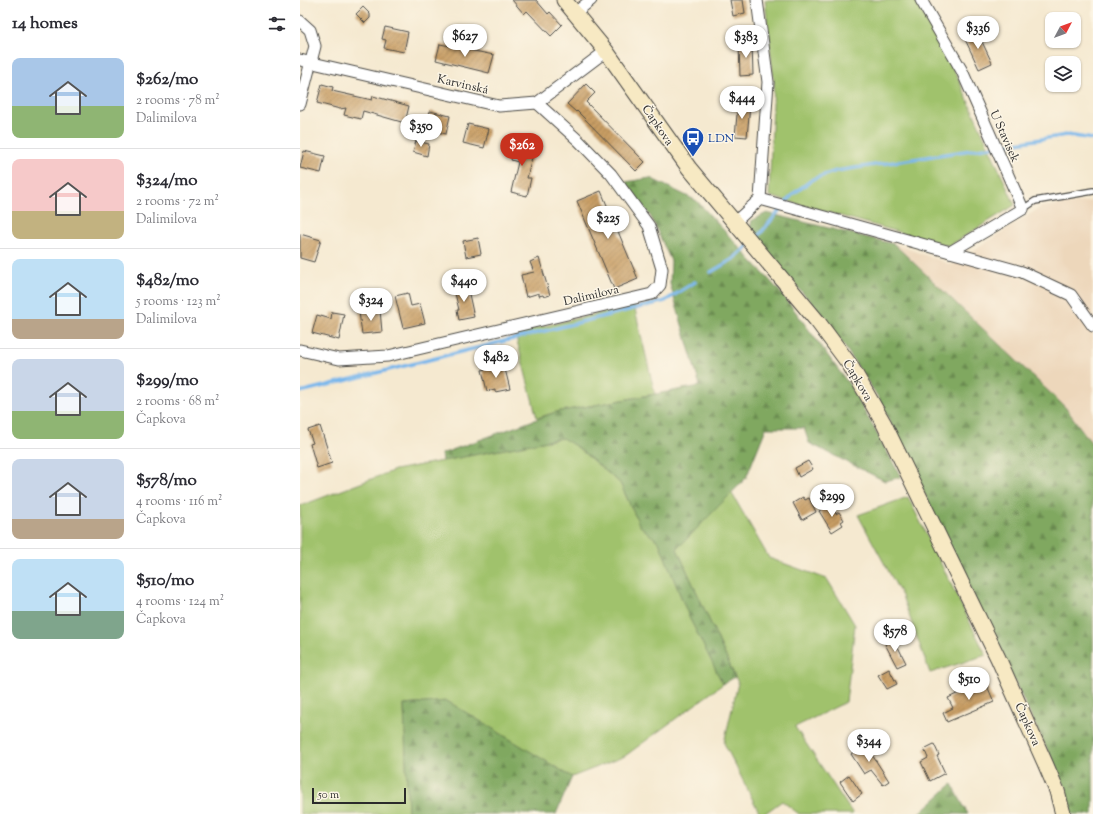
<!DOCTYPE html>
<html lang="en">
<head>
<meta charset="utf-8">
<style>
  body { margin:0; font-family:"Sorts Mill Goudy",serif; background:#f7f7f7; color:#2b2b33; height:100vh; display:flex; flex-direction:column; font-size:15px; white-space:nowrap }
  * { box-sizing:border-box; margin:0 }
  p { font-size:13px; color:#7c7c81 }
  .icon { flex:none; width:22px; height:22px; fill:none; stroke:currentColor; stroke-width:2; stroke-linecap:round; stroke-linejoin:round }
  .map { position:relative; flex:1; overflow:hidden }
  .sheet { display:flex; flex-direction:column; background:#fff; width:300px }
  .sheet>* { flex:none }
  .needle { width:26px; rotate:49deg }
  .controls { position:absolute; left:745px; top:12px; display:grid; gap:8px }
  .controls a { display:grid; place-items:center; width:36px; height:36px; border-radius:8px; background:#fff; box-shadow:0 1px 3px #0004; font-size:20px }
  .scale { position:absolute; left:12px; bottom:10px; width:94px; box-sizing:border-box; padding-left:4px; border:2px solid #2b2b2b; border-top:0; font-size:11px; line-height:14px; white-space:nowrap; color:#2b2b2b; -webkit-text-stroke:3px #fcf5e5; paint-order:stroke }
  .price { position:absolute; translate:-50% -34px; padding:0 9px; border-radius:14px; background:#fff; color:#222; font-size:13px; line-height:26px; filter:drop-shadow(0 1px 2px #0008) }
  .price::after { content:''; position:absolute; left:50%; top:24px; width:12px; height:9px; margin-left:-6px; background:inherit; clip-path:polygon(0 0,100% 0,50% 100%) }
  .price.on { background:#c8321e; color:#fff }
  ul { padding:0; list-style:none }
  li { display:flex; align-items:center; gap:12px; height:100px; padding:0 12px }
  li+li { border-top:1px solid #e1e1e2 }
  li span { display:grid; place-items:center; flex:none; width:112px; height:80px; border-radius:8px; color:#555 }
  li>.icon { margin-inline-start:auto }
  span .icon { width:48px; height:48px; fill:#fffc; stroke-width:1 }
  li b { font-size:17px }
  h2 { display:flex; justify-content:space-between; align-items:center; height:48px; padding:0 12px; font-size:17px }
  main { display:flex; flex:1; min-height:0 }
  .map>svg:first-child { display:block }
</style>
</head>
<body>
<main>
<section class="sheet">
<h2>14 homes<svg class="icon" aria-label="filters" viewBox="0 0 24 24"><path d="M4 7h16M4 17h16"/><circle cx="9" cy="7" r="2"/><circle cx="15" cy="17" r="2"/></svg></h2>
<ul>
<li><span style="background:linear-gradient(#a9c7e8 60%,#8fb573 0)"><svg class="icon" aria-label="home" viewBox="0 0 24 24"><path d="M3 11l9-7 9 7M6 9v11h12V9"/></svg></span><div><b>$262/mo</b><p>2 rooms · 78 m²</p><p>Dalimilova</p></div></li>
<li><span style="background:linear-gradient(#f6c9c9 65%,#c2b280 0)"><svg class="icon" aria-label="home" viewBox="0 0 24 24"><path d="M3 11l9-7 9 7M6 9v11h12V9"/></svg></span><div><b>$324/mo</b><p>2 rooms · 72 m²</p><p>Dalimilova</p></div></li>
<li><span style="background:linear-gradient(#bfe0f5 75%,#b9a48a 0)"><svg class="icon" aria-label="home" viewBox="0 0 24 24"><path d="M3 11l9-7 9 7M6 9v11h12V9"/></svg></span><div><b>$482/mo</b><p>5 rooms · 123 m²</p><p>Dalimilova</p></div></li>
<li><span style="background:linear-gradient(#c9d6e8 65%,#8fb573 0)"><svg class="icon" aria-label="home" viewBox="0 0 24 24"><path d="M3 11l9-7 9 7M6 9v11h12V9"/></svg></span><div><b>$299/mo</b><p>2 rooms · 68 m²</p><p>Čapkova</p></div></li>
<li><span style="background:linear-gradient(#c9d6e8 75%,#b9a48a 0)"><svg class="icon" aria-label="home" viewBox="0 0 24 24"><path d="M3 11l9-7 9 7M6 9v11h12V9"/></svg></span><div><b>$578/mo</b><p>4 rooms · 116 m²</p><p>Čapkova</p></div></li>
<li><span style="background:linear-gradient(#bfe0f5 65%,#7fa58c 0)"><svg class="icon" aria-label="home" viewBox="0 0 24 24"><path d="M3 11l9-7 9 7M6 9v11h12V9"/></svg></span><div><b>$510/mo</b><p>4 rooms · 124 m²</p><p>Čapkova</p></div></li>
</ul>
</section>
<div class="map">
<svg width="793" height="814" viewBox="0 0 793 814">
  <defs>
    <pattern id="forest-firs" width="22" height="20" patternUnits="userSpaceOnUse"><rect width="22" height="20" fill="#80a860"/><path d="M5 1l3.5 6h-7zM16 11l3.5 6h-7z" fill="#69894f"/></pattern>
    <pattern id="building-hatch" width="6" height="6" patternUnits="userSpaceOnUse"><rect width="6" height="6" fill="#c89d63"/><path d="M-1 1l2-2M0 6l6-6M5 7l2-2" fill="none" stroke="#a38052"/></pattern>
  </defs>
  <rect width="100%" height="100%" fill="#fcf5e5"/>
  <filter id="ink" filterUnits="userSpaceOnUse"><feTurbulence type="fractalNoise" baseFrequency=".025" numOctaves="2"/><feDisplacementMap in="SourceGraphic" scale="8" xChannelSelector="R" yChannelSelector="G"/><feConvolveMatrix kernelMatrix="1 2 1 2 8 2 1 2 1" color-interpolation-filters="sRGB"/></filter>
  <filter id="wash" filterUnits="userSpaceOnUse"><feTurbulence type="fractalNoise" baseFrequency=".012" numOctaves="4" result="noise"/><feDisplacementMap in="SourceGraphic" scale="16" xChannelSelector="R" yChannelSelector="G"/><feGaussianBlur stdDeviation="0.9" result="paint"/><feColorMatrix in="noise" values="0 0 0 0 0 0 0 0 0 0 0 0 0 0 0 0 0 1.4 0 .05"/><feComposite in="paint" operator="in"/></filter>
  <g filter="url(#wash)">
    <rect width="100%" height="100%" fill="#f5e9d0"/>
    <!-- built -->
    <path fill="#edd7bb" d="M793,201v244l-28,-38 -171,-163 58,21 89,-58z"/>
    <!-- green -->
    <g fill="#a0c26c" stroke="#66764c">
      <path d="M465,0h150l41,74 59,131 -66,41 -180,-50 5,-113z"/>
      <path d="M334,305l21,89 -99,18 -19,6 -22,-85z"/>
      <path d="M263,438l14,9 43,36 20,43 19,16 30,75 34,67 -98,72 -53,21 -125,-76 -43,4 4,109h-108v-308l95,-36z"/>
      <path d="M431,492l38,66 58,21 28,46 -9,77 -51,25 58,87h-54l-17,-13 -18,13h-4l-36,-71 14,-60 -61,-134z"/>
      <path d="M608,497l78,158 -56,18 -28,-77 -44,-81z"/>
    </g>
    <!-- forest -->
    <g fill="url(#forest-firs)" stroke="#566a46">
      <path d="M350,178l47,23 87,95 67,91 50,90 -16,4 -76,-38 -5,-15h-38l-20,50 -69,71 58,128 -12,7 -34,-67 -30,-75 -19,-16 -20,-43 -43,-36 -15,-9 -120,23 -1,-7 115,-42 144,-26 -30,-102 1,-23 -20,-44 -25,-35z"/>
      <path d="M467,213l127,31 171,163 28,38v369h-22l-4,-23 -189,-394 -52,-78 -77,-86 3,-13z"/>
      <path d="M147,701l125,76 -16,37h-148l-4,-109z"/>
      <path d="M652,784l16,30h-47v-2z"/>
    </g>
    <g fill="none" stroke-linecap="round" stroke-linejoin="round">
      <!-- stream -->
      <g stroke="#79b7ec" stroke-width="3.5">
        <path d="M455,240l38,-46 20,-15 23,-8 231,-36 26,4"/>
        <path d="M411,272l22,-13 16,-14"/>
        <path d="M0,392l365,-91 30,-19"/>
      </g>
    </g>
    <g id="blocks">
      <!-- building -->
      <g fill="url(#building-hatch)">
        <path d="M212,0h24l12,14 2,-2 12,13 -11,11 -24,-25 -3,3z"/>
        <path d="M430,0h13l2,13 -12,3z"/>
        <path d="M63,7l7,7v4l-5,5 -9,-9z"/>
        <path d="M85,27l23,5 -4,20 -20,-4 2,-8 -4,-1z"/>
        <path d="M677,31l15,32 -13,6 -15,-32z"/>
        <path d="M439,43h13l1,32 -13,1z"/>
        <path d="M140,44l54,11 -5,18 -53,-13z"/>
        <path d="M22,84l11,3 -1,4 40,9 1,-4 36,10 -4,17 -42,-12 -2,8 -17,-4 2,-7 -6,1 -23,-6z"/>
        <path d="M286,84l9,9 -9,9 59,60 -9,9 -59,-60 -1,1 -9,-8z"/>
        <path d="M438,104l12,1 -3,32 -12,-1z"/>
        <path d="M130,111l20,5 -4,18 -20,-5z"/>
        <path d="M168,124l21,5 -5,19 -21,-5z"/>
        <path d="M116,141l13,3 -2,12 -14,-4z"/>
        <path d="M216,141l19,4 -8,33h4l-4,18 -16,-4 7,-30 -7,-2z"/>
        <path d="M4,151l21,5 -4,17 -21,-5z"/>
        <path d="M301,191l37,88 -24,10 -37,-88z"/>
        <path d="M0,234l21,6 -7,22 -14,-4z"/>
        <path d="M178,238l3,16 -15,3 -3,-16z"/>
        <path d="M239,258l11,37 -6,2 -1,-2 -4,1v-3l-13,4 -5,-22 13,-3 -4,-10z"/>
        <path d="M167,285l7,32 -15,3 -2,-10h2l-5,-21z"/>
        <path d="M108,293l3,13 9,-2 5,19 -22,5 -8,-32z"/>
        <path d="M80,310l2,22 -20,2 -3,-22z"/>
        <path d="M32,312l12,2 -5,26 -27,-7 5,-18 14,4z"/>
        <path d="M204,365l6,24 -15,3v-3l-8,2 -5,-21z"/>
        <path d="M20,426l12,37 -15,5 -7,-24 3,-1 -5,-13z"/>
        <path d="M508,461l5,8 -14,8 -4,-9z"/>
        <path d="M503,497l2,3 4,-2 7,14 -14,8 -9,-17z"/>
        <path d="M530,504l6,10 3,-2 5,8 -3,2 2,3 -11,7 -13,-21z"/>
        <path d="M594,639l12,24 -9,4 -12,-23z"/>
        <path d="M589,669l8,15 -10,5 -9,-14z"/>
        <path d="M685,681l9,21 -47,20 -4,-9 10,-5 -5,-10z"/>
        <path d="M565,744l24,37 -6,4 -12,-15 -7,4 -13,-20z"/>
        <path d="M634,744l5,11 -2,1 8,17 -15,8 -9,-19 7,-4 -4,-9z"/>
        <path d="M549,775l13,19 -9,7 -13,-19z"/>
      </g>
    </g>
  </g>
  <g filter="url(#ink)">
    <use href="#blocks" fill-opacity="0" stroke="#494844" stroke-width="1"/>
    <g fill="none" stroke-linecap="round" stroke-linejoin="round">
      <!-- lane casing -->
      <g stroke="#494844" stroke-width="8">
        <path id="lane" d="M723,209l12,-8 58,-10"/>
      </g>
      <!-- street casing -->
      <g stroke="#494844" stroke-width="13">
        <g id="street">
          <path d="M621,0l41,71 61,138 -73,43"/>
          <path d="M275,13l16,-13"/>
          <path d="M0,21l10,9 5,16 -15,58"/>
          <path d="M0,60l199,46 38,-3 69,-52"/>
          <path d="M460,199l262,73 49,23 22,31"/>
          <path d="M434,223l26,-24 8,-117 -11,-82"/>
          <path d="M0,350l39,9 49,-3 264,-62 8,-9 2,-16 -13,-43 -38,-52 -32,-33 -42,-38"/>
        </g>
      </g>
      <!-- secondary casing -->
      <g stroke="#494844" stroke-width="17">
        <path id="secondary" d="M264,0l42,51 83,117 129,154 32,43 34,59 114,234 47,105 12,28 6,23"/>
      </g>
      <!-- lane -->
      <use href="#lane" stroke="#fff" stroke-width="5.5"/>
      <!-- street -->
      <use href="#street" stroke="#fff" stroke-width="11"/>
      <!-- secondary -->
      <use href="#secondary" stroke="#f7e9c3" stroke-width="15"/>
    </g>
  </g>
  <!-- icons -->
  <defs>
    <g id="bus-pin" transform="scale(1.15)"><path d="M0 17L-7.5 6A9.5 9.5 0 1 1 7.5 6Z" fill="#1a4fb4" stroke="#fcf5e5"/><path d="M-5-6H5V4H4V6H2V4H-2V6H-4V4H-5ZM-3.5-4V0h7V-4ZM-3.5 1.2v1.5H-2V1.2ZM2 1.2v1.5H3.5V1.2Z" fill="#fff"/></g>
  </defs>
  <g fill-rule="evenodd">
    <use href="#bus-pin" x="393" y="138"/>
  </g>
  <g text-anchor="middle" stroke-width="3" stroke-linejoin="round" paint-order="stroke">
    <!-- street labels -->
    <g font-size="12" fill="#2b2b2b" stroke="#fcf5e5">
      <text transform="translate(163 84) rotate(13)" y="4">Karvinská</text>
      <text transform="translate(358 125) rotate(56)" y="4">Čapkova</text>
      <text transform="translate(705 136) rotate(66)" y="4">U Stavisek</text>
      <text transform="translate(291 295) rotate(-13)" y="4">Dalimilova</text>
      <text transform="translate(558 380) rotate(59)" y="4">Čapkova</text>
      <text transform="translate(728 724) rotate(66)" y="4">Čapkova</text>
    </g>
    <!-- transit labels -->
    <g font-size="12" fill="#164399" stroke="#fcf5e5" text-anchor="start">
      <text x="408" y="142">LDN</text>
    </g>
  </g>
</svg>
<div class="controls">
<a><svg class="needle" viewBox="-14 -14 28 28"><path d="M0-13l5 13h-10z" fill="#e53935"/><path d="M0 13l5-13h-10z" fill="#7c7c81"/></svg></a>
<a><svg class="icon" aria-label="layers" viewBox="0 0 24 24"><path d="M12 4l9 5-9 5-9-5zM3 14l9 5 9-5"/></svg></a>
</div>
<div class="scale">50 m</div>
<b class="price" style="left:678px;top:50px">$336</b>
<b class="price" style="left:165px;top:58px">$627</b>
<b class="price" style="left:446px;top:59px">$383</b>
<b class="price" style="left:442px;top:120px">$444</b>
<b class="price" style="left:121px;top:148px">$350</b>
<b class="price on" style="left:222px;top:167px">$262</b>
<b class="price" style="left:308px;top:240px">$225</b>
<b class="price" style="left:164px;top:303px">$440</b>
<b class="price" style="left:71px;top:322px">$324</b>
<b class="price" style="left:196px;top:379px">$482</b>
<b class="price" style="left:532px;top:518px">$299</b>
<b class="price" style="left:595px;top:653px">$578</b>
<b class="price" style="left:669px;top:701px">$510</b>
<b class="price" style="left:569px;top:763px">$344</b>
</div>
</main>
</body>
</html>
